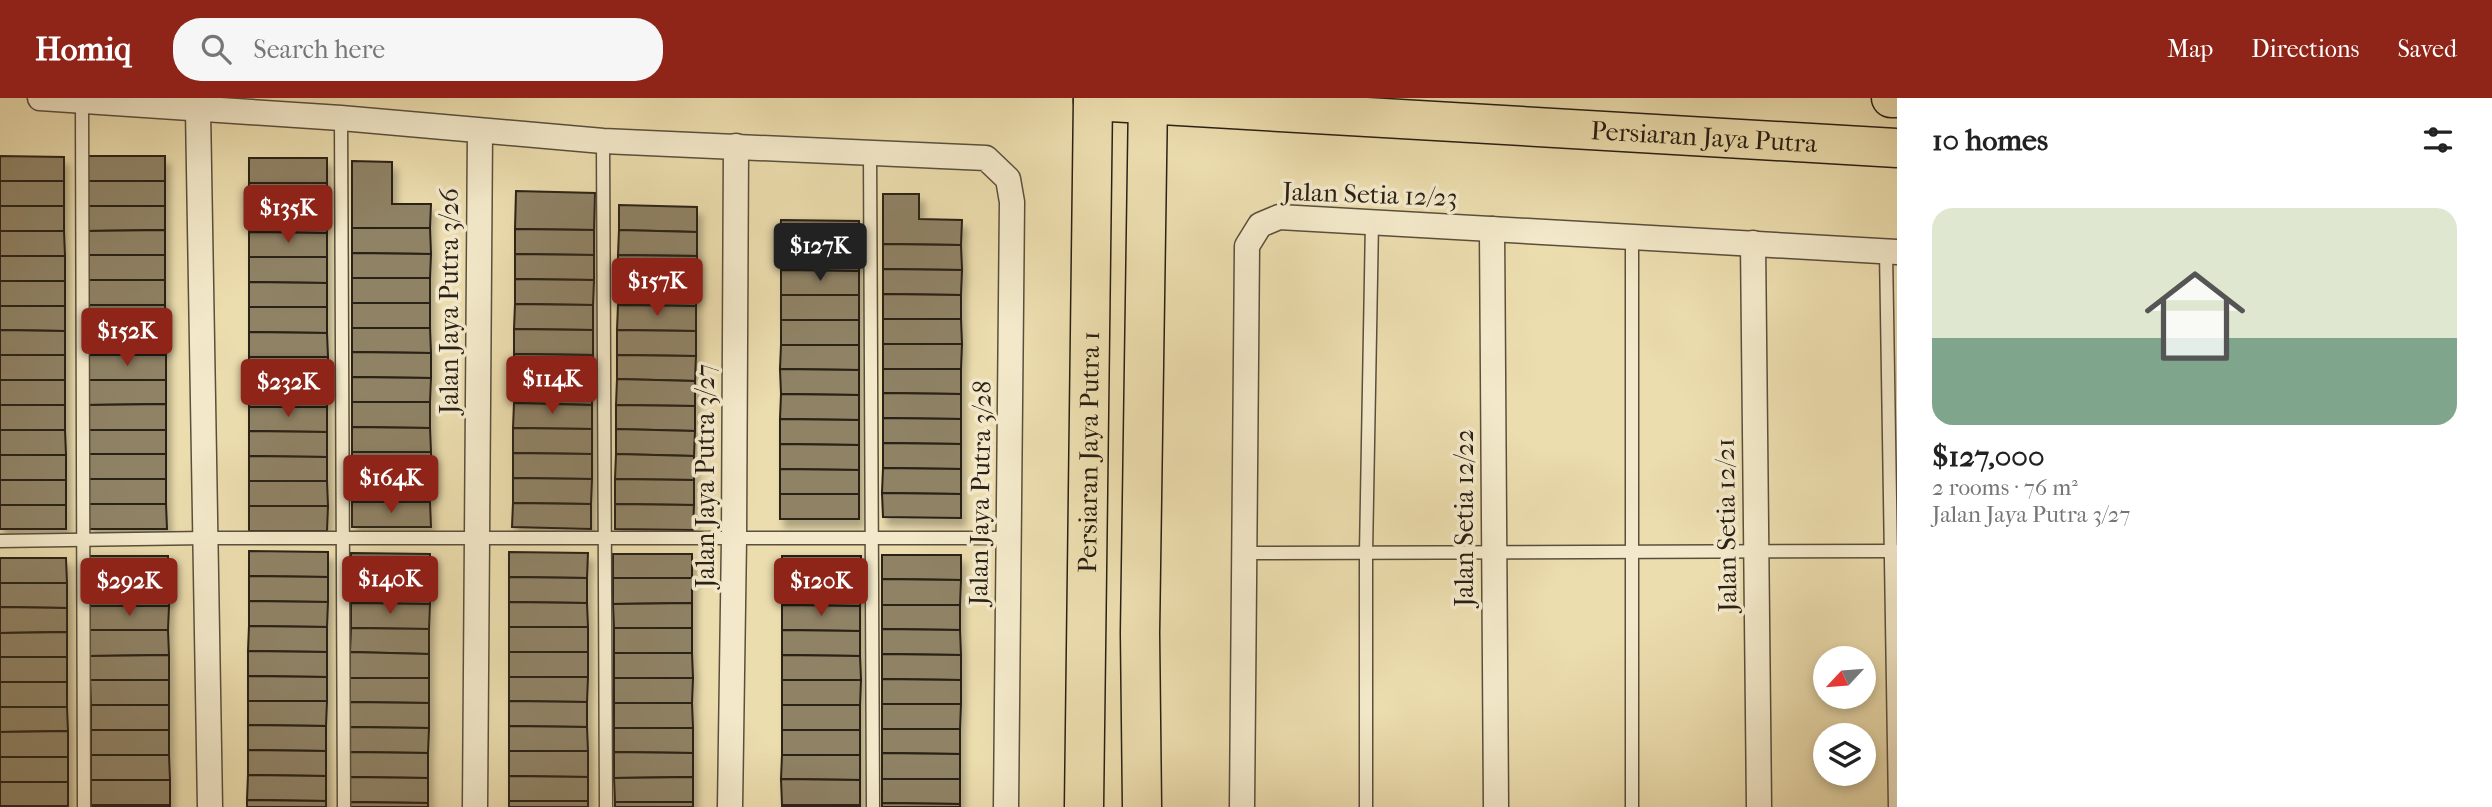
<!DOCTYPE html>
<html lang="en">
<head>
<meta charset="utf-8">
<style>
  body { margin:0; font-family:"IM FELL French Canon",serif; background:#f6f6f6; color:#222; height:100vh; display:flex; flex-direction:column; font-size:26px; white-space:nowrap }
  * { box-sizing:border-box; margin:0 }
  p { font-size:23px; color:#767676 }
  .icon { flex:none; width:38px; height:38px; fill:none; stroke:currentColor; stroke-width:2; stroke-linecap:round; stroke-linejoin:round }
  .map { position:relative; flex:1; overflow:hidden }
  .drawer { display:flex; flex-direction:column; background:#fff; width:595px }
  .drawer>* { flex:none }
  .needle { width:46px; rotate:244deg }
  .buttons { position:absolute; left:1813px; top:548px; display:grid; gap:14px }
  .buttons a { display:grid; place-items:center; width:63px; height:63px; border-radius:50%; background:#fff; box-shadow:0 4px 10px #0003; font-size:35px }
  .price { position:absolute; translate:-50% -60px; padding:0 16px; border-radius:7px; background:#8f2418; color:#fff; font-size:23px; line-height:46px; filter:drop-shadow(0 2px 4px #0008) }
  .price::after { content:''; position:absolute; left:50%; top:42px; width:21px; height:16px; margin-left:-10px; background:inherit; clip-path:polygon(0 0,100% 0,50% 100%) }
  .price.on { background:#222; color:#fff }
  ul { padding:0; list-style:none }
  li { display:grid; align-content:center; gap:14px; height:371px; padding:0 35px }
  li+li { border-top:2px solid #e0e0e0 }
  li span { display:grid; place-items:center; height:217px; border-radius:21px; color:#555 }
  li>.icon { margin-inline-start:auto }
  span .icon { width:126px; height:126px; fill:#fffc; stroke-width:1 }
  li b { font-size:30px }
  h2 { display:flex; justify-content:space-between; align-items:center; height:84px; padding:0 35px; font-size:30px }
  header { display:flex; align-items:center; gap:42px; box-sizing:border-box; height:98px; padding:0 35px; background:#8f2418; color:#fff }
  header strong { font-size:33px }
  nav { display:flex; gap:38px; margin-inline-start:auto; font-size:24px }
  .search { width:490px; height:63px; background:#f6f6f6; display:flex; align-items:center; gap:18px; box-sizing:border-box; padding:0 24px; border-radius:28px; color:#767676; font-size:26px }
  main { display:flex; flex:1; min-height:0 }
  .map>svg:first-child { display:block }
</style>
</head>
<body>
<header>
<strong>Homiq</strong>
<div class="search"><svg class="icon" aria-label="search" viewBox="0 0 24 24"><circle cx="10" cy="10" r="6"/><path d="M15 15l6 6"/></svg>Search here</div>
<nav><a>Map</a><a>Directions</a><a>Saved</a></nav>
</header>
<main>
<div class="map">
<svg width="1897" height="709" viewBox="0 0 1897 709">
  <defs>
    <filter id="shadow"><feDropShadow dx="4.5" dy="8" stdDeviation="3.5" flood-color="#0004"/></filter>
  </defs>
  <rect width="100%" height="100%" fill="#ecddae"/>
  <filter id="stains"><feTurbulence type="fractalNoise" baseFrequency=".00286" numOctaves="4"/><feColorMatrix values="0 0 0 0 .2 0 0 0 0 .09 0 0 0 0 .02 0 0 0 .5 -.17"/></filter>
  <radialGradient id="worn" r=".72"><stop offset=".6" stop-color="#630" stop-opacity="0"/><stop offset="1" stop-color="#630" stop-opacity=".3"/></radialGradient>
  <!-- building -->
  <g fill="#8f8265" stroke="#2a2016" stroke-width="2" filter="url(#shadow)">
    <path d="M0,58l64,1v24h-64z"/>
    <path d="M86,58h79v25h-78z"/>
    <rect x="249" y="60" width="78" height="25"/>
    <path d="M352,63l40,1v42h39l-1,24h-78z"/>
    <rect x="0" y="83" width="64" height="25"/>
    <path d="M87,83h78v25h-79z"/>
    <path d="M249,85h78v25l-78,-1z"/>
    <path d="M516,93l79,2 -1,37 -79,-1z"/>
    <path d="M883,96h36v25l43,1 -1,25 -78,-1z"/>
    <path d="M619,107l78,2v25l-78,-2z"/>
    <rect x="0" y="108" width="64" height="25"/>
    <path d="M86,108h79v24l-79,1z"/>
    <path d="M249,109l78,1v25l-78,-1z"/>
    <path d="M781,122l78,1v25l-79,-1z"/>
    <path d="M352,130h78l1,26 -79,-1z"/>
    <path d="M515,131l79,1v25l-79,-1z"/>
    <path d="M165,132v25h-78l-1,-24z"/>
    <path d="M619,132l78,2v24l-79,-1z"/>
    <path d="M0,133h64l1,25h-65z"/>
    <path d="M249,134l78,1v24h-78z"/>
    <path d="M883,146l78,1 1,25 -79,-1z"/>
    <path d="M780,147l79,1v25l-78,-1z"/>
    <path d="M352,155l79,1 -1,24h-78z"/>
    <path d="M515,156l79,1v25l-79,-1z"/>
    <rect x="87" y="157" width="78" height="25"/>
    <path d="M618,157l79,1v26l-79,-2z"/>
    <rect x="0" y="158" width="65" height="25"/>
    <path d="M249,159h78v26l-78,-1z"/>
    <path d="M883,171l79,1 -1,25 -78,-1z"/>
    <path d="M781,172l78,1v24h-78z"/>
    <rect x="352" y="180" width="78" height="25"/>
    <path d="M515,181l79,1 -1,25 -78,-1z"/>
    <rect x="87" y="182" width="78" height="25"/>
    <path d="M618,182l79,2 -1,24 -78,-1z"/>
    <rect x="0" y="183" width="65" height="25"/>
    <path d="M249,184l78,1v24h-78z"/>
    <path d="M883,196l78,1v24h-78z"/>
    <rect x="781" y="197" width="78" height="25"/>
    <rect x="352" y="205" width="78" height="25"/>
    <path d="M515,206l78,1v25l-79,-1z"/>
    <path d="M87,207h78l1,25h-79z"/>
    <path d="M618,207l78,1v25l-79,-1z"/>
    <path d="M0,208h65v25l-65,-1z"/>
    <path d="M249,209h78v26l-78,-1z"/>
    <path d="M883,221h78l1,25h-79z"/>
    <rect x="781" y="222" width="78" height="25"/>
    <path d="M352,230h78l1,25 -79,-1z"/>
    <path d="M514,231l79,1v25l-79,-1z"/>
    <path d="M0,232l65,1v24h-65z"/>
    <path d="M87,232h79v25h-78z"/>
    <path d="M617,232l79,1v25l-79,-1z"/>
    <path d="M249,234l78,1 1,24h-79z"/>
    <path d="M883,246h79l-1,25h-78z"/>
    <path d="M781,247h78v25l-79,-1z"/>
    <path d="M352,254l79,1v25l-79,-1z"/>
    <path d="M514,256l79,1 -1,24 -78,-1z"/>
    <rect x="0" y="257" width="65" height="25"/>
    <path d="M88,257h78v25h-79z"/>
    <path d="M617,257l79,1 -1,25 -78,-2z"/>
    <path d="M249,259h79v25l-79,-1z"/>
    <path d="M780,271l79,1v25l-78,-1z"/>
    <path d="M883,271h78v25l-78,-1z"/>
    <path d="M352,279l79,1 -1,24h-78z"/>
    <path d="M514,280l78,1v26l-78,-2z"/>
    <path d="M617,281l78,2v25l-79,-1z"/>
    <rect x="0" y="282" width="65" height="25"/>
    <path d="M87,282h79v24l-79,1z"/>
    <path d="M249,283l79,1 -1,25h-78z"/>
    <path d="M883,295l78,1v25l-78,-1z"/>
    <path d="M781,296l78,1v25l-79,-1z"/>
    <path d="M352,304h78v26l-78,-1z"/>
    <path d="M514,305l78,2v24l-79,-1z"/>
    <path d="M166,306v26h-78l-1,-25z"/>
    <rect x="0" y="307" width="65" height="25"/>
    <path d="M616,307l79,1v25l-79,-2z"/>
    <path d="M249,309h78v25l-78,-1z"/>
    <path d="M883,320l78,1v25l-78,-1z"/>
    <path d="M780,321l79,1v25l-79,-1z"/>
    <path d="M352,329l78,1 1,24h-79z"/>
    <path d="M513,330l79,1v25l-79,-1z"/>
    <path d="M616,331l79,2 -1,25 -78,-2z"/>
    <path d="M0,332h65l1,25h-66z"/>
    <rect x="88" y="332" width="78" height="24"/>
    <path d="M249,333l78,1v25l-78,-1z"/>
    <path d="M883,345l78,1v25l-78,-1z"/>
    <path d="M780,346l79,1v25l-79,-1z"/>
    <rect x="352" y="354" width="79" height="25"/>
    <path d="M513,355l79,1v25l-79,-1z"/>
    <rect x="88" y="356" width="78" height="25"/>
    <path d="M616,356l78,2v24l-79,-1z"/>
    <rect x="0" y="357" width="66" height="25"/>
    <path d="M249,358l78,1v24h-78z"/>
    <path d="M883,370l78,1v25l-79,-1z"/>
    <path d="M780,371l79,1v24h-79z"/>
    <path d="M352,379h79l-1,25h-78z"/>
    <path d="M513,380l79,1 -1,25 -78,-1z"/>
    <rect x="88" y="381" width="78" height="25"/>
    <path d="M615,381l79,1v25l-79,-1z"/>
    <rect x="0" y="382" width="66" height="25"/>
    <path d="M249,383h78l1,25h-79z"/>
    <path d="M882,395l79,1v24l-78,-1z"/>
    <rect x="780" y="396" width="79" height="25"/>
    <path d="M352,404h78l1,25h-79z"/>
    <path d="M513,405l78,1v25l-79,-2z"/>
    <path d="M88,406h78l1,25h-79z"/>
    <path d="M615,406l79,1 -1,25 -78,-1z"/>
    <rect x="0" y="407" width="66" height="24"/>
    <path d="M249,408h79l-1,25h-78z"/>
    <path d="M249,453l79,1v25l-79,-1z"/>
    <path d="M509,454l79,1 -1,25 -78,-1z"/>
    <path d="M351,455l79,1v25l-79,-1z"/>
    <rect x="613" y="456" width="79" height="24"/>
    <path d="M882,457h79v25l-79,-1z"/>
    <path d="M89,458h79v25h-78z"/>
    <path d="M782,458h79l-1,25h-78z"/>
    <path d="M0,460h66l1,25h-67z"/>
    <path d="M249,478l79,1v25l-79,-1z"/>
    <path d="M509,479l78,1v25l-78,-1z"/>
    <path d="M351,480l79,1v25l-79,-1z"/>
    <path d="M613,480h79v25l-79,1z"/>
    <path d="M882,481l79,1 -1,25h-78z"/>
    <path d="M90,483h78l1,25h-79z"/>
    <path d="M782,483h78v25l-78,-1z"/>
    <path d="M0,485h67v25l-67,-1z"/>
    <path d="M249,503l79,1 -1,25 -78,-1z"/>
    <path d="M509,504l78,1 1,24h-79z"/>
    <path d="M351,505l79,1 -1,25 -78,-1z"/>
    <path d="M692,505v25h-78l-1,-24z"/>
    <path d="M782,507l78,1v25l-78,-1z"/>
    <path d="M882,507h78v25l-78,-1z"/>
    <path d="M90,508h79l-1,24h-78z"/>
    <path d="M0,509l67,1v24l-67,1z"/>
    <path d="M249,528l78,1v25l-79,-1z"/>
    <rect x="509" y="529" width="79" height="25"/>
    <path d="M351,530l78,1v25l-79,-2z"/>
    <rect x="614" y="530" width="78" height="25"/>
    <path d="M882,531l78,1 1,25 -79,-1z"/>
    <path d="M90,532h78l1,25 -79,1z"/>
    <path d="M782,532l78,1v25l-78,-1z"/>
    <path d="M67,534v25h-67v-24z"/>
    <path d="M248,553l79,1v25l-79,-1z"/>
    <path d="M350,554l79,2v24h-79z"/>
    <rect x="509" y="554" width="79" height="25"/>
    <path d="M614,555h78l1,25h-79z"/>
    <path d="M882,556l79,1v25l-79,-1z"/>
    <path d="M169,557v25h-79v-24z"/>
    <path d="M782,557l78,1 1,24h-79z"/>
    <rect x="0" y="559" width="67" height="25"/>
    <path d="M248,578l79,1v24h-79z"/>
    <path d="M509,579h79l-1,25 -78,-1z"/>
    <path d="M350,580h79v25l-79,-1z"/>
    <path d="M614,580h79l-1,25h-78z"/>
    <path d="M882,581l79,1v24h-79z"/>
    <path d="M90,582h79v25h-78z"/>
    <path d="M782,582h79l-1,25h-78z"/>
    <rect x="0" y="584" width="67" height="25"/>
    <path d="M248,603h79l-1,25 -78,-1z"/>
    <path d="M509,603l78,1v25l-78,-1z"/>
    <path d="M350,604l79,1v25l-79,-1z"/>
    <path d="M614,605h78l1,25h-79z"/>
    <path d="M882,606h79l-1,25h-78z"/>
    <rect x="91" y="607" width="78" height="25"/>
    <rect x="782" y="607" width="78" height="25"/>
    <path d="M0,609h67l1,24 -68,1z"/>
    <path d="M248,627l78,1v25l-78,-1z"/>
    <path d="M509,628l78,1 1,24h-79z"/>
    <path d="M350,629l79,1 -1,25 -78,-1z"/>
    <path d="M614,630h79v25l-79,-1z"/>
    <path d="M882,631h78v25l-78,-1z"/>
    <rect x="91" y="632" width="78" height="25"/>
    <rect x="782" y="632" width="78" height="25"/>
    <path d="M68,633v26h-68v-25z"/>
    <path d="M248,652l78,1v25l-78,-1z"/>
    <path d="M509,653h79v26l-79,-1z"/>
    <path d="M350,654l78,1v25l-78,-1z"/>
    <path d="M614,654l79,1v24l-79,1z"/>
    <path d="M882,655l78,1v25h-78z"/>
    <path d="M91,657h78l1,25h-79z"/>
    <path d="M782,657h78v25l-79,-1z"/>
    <rect x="0" y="659" width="68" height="25"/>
    <path d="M248,677l78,1v25l-79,-1z"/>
    <path d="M509,678l79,1v24h-79z"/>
    <path d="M350,679l78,1v25l-79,-1z"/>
    <path d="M693,679v25h-78l-1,-24z"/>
    <path d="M781,681l79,1v25h-78z"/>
    <path d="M882,681h78v25l-78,-1z"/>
    <rect x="91" y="682" width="79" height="25"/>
    <rect x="0" y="684" width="68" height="24"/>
    <path d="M247,702l79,1v6h-79z"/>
    <rect x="509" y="703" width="79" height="6"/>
    <path d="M349,704l79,1v4h-79z"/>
    <rect x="615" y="704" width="78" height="5"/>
    <path d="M882,705l78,1v3h-78z"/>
    <rect x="91" y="707" width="79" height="2"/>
    <rect x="782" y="707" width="78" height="2"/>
  </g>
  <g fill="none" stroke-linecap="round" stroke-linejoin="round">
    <!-- service casing -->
    <g stroke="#5a4f3c" stroke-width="15">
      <g id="service">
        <path d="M82,3l2,706"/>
        <path d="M341,20l3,689"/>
        <path d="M603,43l3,666"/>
        <path d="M870,54l3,655"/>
        <path d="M1886,153l9,556"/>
        <path d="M0,443l205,-3h804"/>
        <path d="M1244,455l653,-2"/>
        <path d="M1366,709v-254l6,-331"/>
        <path d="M1632,709v-571"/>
      </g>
    </g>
    <!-- minor casing -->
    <g stroke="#5a4f3c" stroke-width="27">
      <g id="minor">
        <path d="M40,0l301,20 262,23 383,17 22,21 4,23 -6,605"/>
        <path d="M198,12l12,697"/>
        <path d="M1492,131l4,578"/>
        <path d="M1753,145l6,564"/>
        <path d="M475,709l5,-676"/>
        <path d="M730,709l4,-269 2,-392"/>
        <path d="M1242,709l5,-561 13,-21 19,-8 618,35"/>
      </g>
    </g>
    <!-- primary casing -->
    <g stroke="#2a2016" stroke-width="41">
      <g id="primary">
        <path d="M1891,0h6"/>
        <path id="s1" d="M1093,3l804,47"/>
        <path id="s2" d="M1084,709l9,-709"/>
        <path d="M1142,709l-2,-174 8,-535"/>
      </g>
    </g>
    <!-- service -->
    <use href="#service" stroke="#f3e9ca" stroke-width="12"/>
    <!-- minor -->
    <use href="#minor" stroke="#f3e9ca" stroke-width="24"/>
    <!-- primary -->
    <use href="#primary" stroke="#ecddae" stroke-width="38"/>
  </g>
  <g text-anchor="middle" stroke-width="7" stroke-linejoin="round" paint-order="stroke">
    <!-- street labels -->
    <g font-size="26" fill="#2a2016" stroke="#f3e9ca">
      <text dy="9" stroke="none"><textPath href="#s1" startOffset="612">Persiaran Jaya Putra</textPath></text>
      <text transform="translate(1370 96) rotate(2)" y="9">Jalan Setia 12/23</text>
      <text transform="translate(449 203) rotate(-90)" y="9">Jalan Jaya Putra 3/26</text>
      <text dy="9" stroke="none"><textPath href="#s2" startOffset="355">Persiaran Jaya Putra 1</textPath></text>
      <text transform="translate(705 378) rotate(-90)" y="9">Jalan Jaya Putra 3/27</text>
      <text transform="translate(980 395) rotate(-89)" y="9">Jalan Jaya Putra 3/28</text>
      <text transform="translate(1464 420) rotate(-90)" y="9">Jalan Setia 12/22</text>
      <text transform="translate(1726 427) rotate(-91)" y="9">Jalan Setia 12/21</text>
    </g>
  </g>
  <rect width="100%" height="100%" filter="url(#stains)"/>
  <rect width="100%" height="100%" fill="url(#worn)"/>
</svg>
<div class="buttons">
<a><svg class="needle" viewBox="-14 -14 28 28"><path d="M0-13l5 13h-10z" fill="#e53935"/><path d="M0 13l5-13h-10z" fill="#767676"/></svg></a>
<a><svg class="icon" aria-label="layers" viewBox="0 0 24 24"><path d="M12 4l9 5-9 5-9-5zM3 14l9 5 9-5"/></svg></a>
</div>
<b class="price" style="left:288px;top:147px">$135K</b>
<b class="price on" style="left:820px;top:185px">$127K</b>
<b class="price" style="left:657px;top:220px">$157K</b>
<b class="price" style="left:127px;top:270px">$152K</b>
<b class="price" style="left:552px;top:318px">$114K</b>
<b class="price" style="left:288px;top:321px">$232K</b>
<b class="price" style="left:391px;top:417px">$164K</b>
<b class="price" style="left:390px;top:518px">$140K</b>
<b class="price" style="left:129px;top:520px">$292K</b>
<b class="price" style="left:821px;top:520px">$120K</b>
</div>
<section class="drawer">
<h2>10 homes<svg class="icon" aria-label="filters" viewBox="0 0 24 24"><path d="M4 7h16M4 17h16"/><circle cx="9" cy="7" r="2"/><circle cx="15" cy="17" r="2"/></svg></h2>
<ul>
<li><span style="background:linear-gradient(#dfe7d0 60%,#7fa58c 0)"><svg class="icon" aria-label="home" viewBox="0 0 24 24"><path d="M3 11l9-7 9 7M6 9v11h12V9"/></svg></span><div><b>$127,000</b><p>2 rooms · 76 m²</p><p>Jalan Jaya Putra 3/27</p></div></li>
</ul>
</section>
</main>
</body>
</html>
